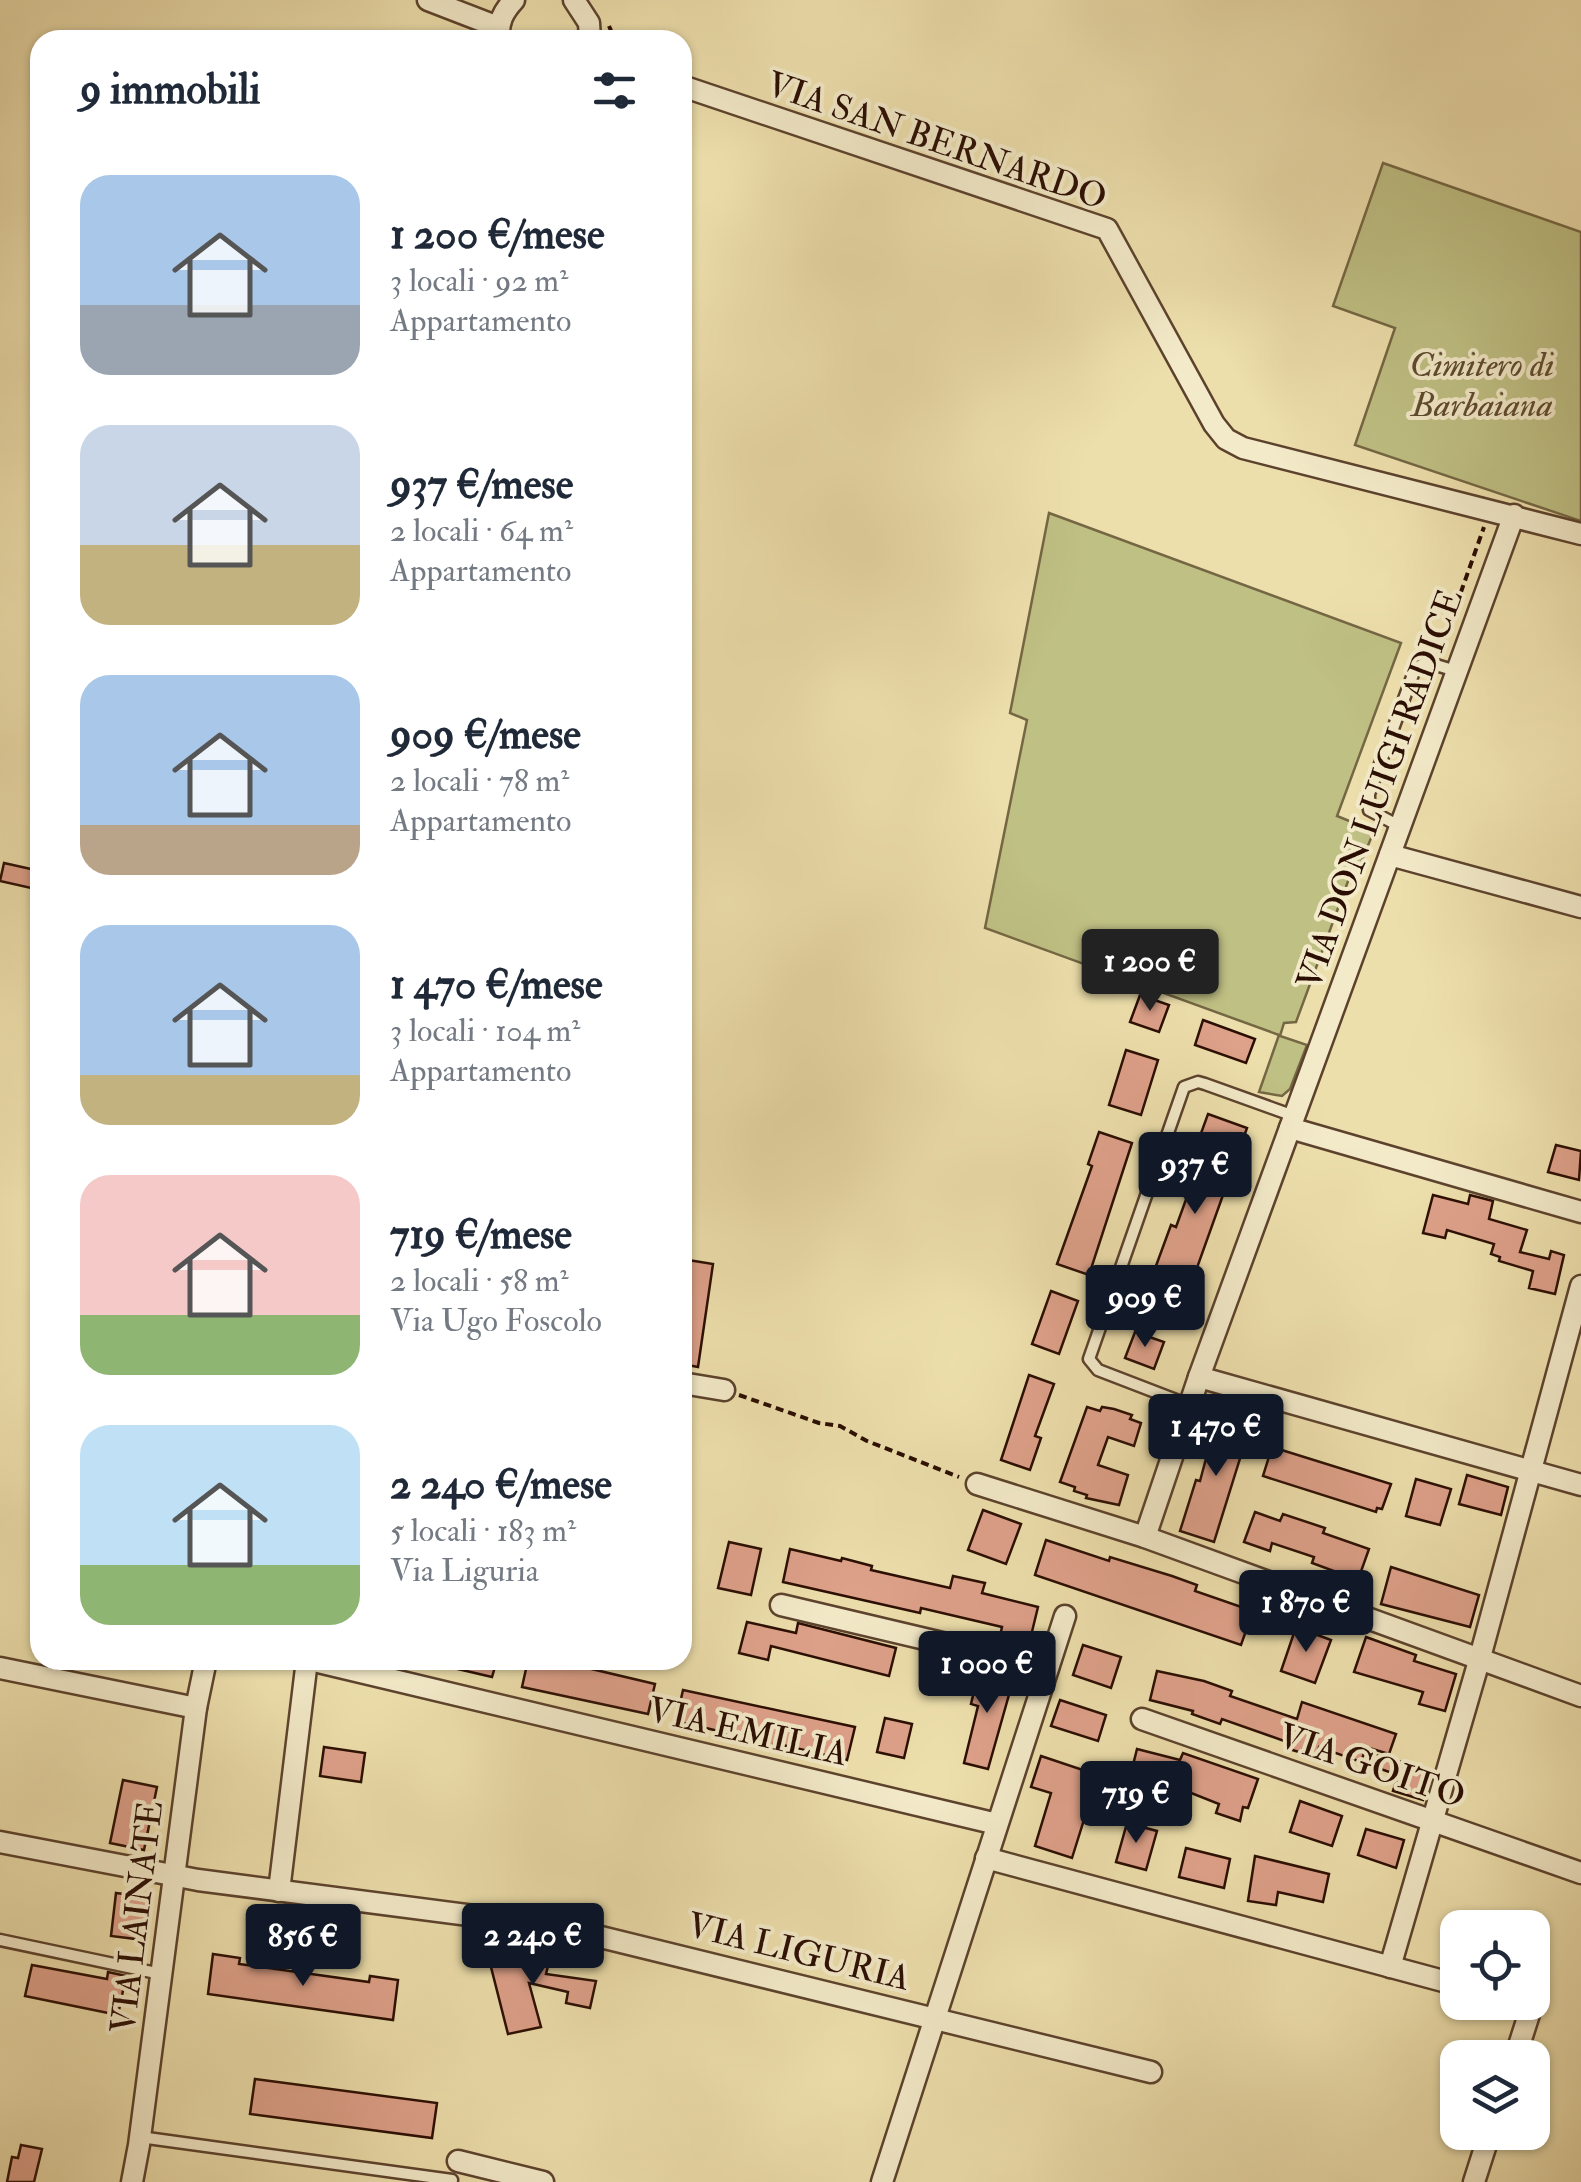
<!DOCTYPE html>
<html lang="it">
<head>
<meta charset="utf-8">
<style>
  body { margin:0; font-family:"IM FELL Double Pica",serif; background:#f2f2f3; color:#1f2937; height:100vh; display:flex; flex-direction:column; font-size:38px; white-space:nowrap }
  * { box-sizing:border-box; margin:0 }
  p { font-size:32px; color:#747a83 }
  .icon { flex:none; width:55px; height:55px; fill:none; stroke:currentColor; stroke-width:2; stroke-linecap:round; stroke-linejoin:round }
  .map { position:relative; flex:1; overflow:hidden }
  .panel { position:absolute; left:30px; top:30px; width:662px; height:1640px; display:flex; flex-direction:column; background:#fff; border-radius:30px; box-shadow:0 2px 8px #0004 }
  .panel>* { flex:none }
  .fabs { position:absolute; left:1440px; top:1910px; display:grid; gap:20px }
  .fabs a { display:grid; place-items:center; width:110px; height:110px; border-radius:20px; background:#fff; box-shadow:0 2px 8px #0004; font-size:50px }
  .price { position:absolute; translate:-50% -85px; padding:0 22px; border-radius:10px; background:#111827; color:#fff; font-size:32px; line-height:65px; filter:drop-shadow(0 2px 5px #0008) }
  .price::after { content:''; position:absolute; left:50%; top:60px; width:30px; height:22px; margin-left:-15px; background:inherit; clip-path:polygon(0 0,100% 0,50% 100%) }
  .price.current { background:#222; color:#fff }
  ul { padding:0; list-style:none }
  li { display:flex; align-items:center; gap:30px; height:250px; padding:0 50px }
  li span { display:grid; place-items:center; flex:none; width:280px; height:200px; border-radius:30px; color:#555 }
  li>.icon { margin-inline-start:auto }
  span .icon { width:120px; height:120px; fill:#fffc; stroke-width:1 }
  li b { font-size:42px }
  h2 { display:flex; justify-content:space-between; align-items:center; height:120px; padding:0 50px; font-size:42px }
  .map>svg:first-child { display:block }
</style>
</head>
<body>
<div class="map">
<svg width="1581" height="2182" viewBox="0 0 1581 2182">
  <rect width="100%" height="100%" fill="#eddfac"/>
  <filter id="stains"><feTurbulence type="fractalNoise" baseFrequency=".002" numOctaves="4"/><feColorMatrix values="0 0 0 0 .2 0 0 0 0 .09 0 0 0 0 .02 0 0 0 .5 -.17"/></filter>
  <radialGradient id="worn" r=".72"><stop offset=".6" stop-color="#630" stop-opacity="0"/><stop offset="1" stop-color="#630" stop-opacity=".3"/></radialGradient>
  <!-- green -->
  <g fill="#bfc084" stroke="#756744" stroke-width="2.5">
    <path d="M1383,163l198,69v289l-226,-76 40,-117 -62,-22z"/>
    <path d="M1049,513l352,130 -64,173 37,15 -14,34h-6l-58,157 -12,1 -4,13 27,9 -17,44 -8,7 -23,-4 20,-57 -294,-107 42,-208 -17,-7z"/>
  </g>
  <!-- building -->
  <g fill="#dea18a" stroke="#2b0e03" stroke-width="2.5">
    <path d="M4,863l36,8v19l-40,-9z"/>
    <path d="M1140,995l29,10 -10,27 -29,-10z"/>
    <path d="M1203,1020l52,19 -9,24 -51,-18z"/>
    <path d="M1126,1050l32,10 -17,55 -32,-10z"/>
    <path d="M1208,1114l39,14 -68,190 -37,-14 29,-79 5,2 28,-77 -8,-3z"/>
    <path d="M1099,1132l33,11 -43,132 -32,-11 35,-98 -4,-2z"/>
    <path d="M1556,1145l25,6 -2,29 -31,-8z"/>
    <path d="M1433,1195l35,9 2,-9 23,6 -4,18 38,11 -7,22 29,7 2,-8 13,4 -9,39 -26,-6 4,-17 -34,-10 1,-4 -9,-3 3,-10 -47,-14 -2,8 -22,-5z"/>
    <path d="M682,1259l31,5 -15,103 -16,-3z"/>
    <path d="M1051,1291l27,10 -19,53 -27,-10z"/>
    <path d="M1135,1332l29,10 -10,27 -29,-11z"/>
    <path d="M1029,1375l25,9 -19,52 6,2 -11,32 -29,-10z"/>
    <path d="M1087,1407l13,4 2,-4 12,2 18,6 -2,4 11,4 -7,23 -26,-9 -10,28 30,10 -9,30 -33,-7 1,-3 -13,-4 1,-4 -15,-5z"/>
    <path d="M1218,1414l33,9 -37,119 -34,-11 16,-51 4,1z"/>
    <path d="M1272,1447l119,37 -9,25 -5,-1 -1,4 -113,-36z"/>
    <path d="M1467,1475l41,12 -7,28 -42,-11z"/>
    <path d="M1416,1479l35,10 -11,36 -34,-9z"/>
    <path d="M983,1510l38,14 -15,40 -38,-14z"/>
    <path d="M1255,1512l25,9 3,-7 42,14 -2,5 46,16 -11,31 -46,-17 2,-6 -42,-14 -2,8 -26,-9z"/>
    <path d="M1046,1540l63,21 1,-4 62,19 25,9 -2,6 58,20 -12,34 -206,-70z"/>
    <path d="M729,1542l32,7 -10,46 -33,-7z"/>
    <path d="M790,1549l51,12 1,-3 30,8 -1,4 79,18 3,-12 32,7 -3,10 56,14 -9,37 -29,-8 2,-9 -81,-19 -1,5 -137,-31z"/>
    <path d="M1391,1567l88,28 -9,32 -89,-23z"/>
    <path d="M747,1622l49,11 2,-10 98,25 -7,28 -118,-30 -3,14 -29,-7z"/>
    <path d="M1296,1627l35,13 -16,43 -34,-12z"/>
    <path d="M1366,1637l50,18 -2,6 42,13 -11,37 -26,-7 4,-12 -69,-20z"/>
    <path d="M1083,1645l38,12 -10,31 -38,-13z"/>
    <path d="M446,1660h51l-5,17 -47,-11z"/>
    <path d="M528,1660h39l13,3 -1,3 76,18 -7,30 -126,-27z"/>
    <path d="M980,1666l25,6 -3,9 10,3 -24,85 -24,-6 14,-57 -7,-2z"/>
    <path d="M1157,1671l47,10 28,10 -2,5 67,23 5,-17 94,32 -7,20 -23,-7 -5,15 -42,-15 -3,10 -27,-8 1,-6 -68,-24 -2,5 -28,-10 1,-3 -43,-11z"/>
    <path d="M683,1690l172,37 -8,33 -73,-17 -1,4 -26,-6 1,-3 -72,-17z"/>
    <path d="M1060,1700l46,15 -8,26 -47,-15z"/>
    <path d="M885,1718l27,6 -8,34 -27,-6z"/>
    <path d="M324,1747l41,6 -4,29 -41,-6z"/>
    <path d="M1137,1749l43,11 3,-7 75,26 -10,29 -5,-1 -3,14 -24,-8 3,-9 -63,-25 -2,8 -25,-6z"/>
    <path d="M1375,1755l56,15 -8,30 -30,-9 5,-16 -26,-9z"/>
    <path d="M1041,1756l57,19 -26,83 -37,-12 16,-53 -20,-6z"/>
    <path d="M123,1780l34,7 -13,63 -34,-7z"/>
    <path d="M1300,1801l42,15 -10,30 -42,-14z"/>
    <path d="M1127,1823l30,8 -11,39 -30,-8z"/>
    <path d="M1366,1829l38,11 -8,28 -38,-13z"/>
    <path d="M1186,1848l44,11 -6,29 -45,-11z"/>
    <path d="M1255,1856l74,18 -6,28 -45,-10 -2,13 -28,-4z"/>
    <path d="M116,1893l33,4 -5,43 -33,-4z"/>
    <path d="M518,1946l33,8 -5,20 50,7 -6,27 -24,-5 2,-11 -39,-9 12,44 -33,7 -17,-67 25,-8z"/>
    <path d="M213,1954l27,4 -1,6 130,18 1,-6 28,4 -5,40 -185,-26z"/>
    <path d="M32,1965l75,14 1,-7 18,4 -8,39 -93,-19z"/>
    <path d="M255,2079l182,24 -5,35 -182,-24z"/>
    <path d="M21,2145l21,4 -8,33h-27l5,-25 6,1z"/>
  </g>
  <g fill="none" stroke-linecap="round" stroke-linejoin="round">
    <!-- service casing -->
    <g stroke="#5c422d" stroke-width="15">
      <g id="service">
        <path d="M1401,827l-32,-17v-16l46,-125 11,-7 30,9"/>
        <path d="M1189,1405l-91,-35 -9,-11 95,-272 14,-5 7,2 89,32"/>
        <path d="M0,1940l161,34"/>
        <path d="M140,2137l312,43"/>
      </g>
    </g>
    <!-- minor casing -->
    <g stroke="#5c422d" stroke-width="25">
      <g id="minor">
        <path d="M428,0l70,27"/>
        <path d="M574,0l15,23 1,17"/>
        <path d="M499,38c-1,-16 4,-26 15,-38"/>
        <path d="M682,86l425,143 107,195 12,15 17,9 338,86"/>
        <path d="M1390,855l191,52"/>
        <path d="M1290,1128l291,84"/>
        <path d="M1199,1377l382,108"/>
        <path d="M682,1383l42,7"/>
        <path d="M977,1484l168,53 436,159"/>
        <path d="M1145,1537l54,-160 315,-862"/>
        <path d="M781,1605l267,63"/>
        <path d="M310,1660l687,164"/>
        <path d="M0,1668l196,40"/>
        <path d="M1142,1719l439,154"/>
        <path d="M0,1842l198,38 362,47 591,145"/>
        <path d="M986,1858l472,127"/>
        <path d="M279,1891l28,-231"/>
        <path d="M1390,1967l89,-306 102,-375"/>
        <path d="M1515,2058l17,-53 -11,-3"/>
        <path d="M458,2161l85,21"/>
        <path d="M132,2182l7,-37 57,-437 10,-48"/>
        <path d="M882,2182l183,-566"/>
        <path d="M1474,2182l16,-50"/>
      </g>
    </g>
    <!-- path -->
    <g stroke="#2b0e03" stroke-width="4" stroke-dasharray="8 5" stroke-linecap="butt">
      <path d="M609,26l6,14"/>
      <path d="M1439,654l45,-127"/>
      <path d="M739,1395l80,28 21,3 27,15 92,36"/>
    </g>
    <!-- service -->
    <use href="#service" stroke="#f3eac9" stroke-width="10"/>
    <!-- minor -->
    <use href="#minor" stroke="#f3eac9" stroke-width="20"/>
  </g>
  <g text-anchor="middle" stroke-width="8" stroke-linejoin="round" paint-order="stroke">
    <!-- street labels -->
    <g font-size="35" fill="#2b0e03" stroke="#f3eac9">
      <text transform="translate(937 140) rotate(19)" y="12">VIA SAN BERNARDO</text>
      <text transform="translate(1379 789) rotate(-70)" y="12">VIA DON LUIGI RADICE</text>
      <text transform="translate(748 1731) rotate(13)" y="12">VIA EMILIA</text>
      <text transform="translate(1372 1765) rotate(19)" y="12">VIA GOITO</text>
      <text transform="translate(136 1917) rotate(-83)" y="12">VIA LAINATE</text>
      <text transform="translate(799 1951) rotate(14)" y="12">VIA LIGURIA</text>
    </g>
    <!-- park labels -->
    <g font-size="35" font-style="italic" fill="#5f4c30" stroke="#f3eac9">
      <text x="1482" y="376">Cimitero di<tspan x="1482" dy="40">Barbaiana</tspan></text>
    </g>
  </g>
  <rect width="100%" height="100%" filter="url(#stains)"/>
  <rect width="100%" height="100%" fill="url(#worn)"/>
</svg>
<div class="fabs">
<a><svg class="icon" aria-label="locate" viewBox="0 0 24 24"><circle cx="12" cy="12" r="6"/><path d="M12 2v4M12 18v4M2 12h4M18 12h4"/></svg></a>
<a><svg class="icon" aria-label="layers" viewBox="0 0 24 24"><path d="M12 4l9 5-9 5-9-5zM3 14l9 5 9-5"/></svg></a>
</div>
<b class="price current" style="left:1150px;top:1014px">1 200 €</b>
<b class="price" style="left:1195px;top:1217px">937 €</b>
<b class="price" style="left:1145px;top:1350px">909 €</b>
<b class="price" style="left:1216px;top:1479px">1 470 €</b>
<b class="price" style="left:1306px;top:1655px">1 870 €</b>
<b class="price" style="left:987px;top:1716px">1 000 €</b>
<b class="price" style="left:1136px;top:1846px">719 €</b>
<b class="price" style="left:533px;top:1988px">2 240 €</b>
<b class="price" style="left:303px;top:1989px">856 €</b>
<section class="panel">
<h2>9 immobili<svg class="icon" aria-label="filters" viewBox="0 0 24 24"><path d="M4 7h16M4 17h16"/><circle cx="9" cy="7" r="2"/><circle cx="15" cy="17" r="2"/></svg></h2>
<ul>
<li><span style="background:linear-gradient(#a9c7e8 65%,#9aa5b1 0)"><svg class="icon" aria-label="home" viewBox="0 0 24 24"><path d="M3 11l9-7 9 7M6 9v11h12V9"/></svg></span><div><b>1 200 €/mese</b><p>3 locali · 92 m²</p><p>Appartamento</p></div></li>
<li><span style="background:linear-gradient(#c9d6e8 60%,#c2b280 0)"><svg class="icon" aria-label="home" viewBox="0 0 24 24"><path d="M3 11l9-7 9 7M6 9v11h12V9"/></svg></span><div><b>937 €/mese</b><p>2 locali · 64 m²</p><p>Appartamento</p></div></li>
<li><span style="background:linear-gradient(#a9c7e8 75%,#b9a48a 0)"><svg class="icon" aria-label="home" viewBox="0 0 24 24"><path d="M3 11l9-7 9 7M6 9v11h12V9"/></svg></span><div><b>909 €/mese</b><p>2 locali · 78 m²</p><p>Appartamento</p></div></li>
<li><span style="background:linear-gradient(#a9c7e8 75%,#c2b280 0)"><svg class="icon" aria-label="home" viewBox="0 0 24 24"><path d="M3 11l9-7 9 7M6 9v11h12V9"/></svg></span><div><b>1 470 €/mese</b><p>3 locali · 104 m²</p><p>Appartamento</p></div></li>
<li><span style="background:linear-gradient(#f6c9c9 70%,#8fb573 0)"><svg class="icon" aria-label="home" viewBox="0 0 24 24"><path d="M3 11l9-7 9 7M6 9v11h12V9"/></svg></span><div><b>719 €/mese</b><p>2 locali · 58 m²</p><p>Via Ugo Foscolo</p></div></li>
<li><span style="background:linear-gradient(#bfe0f5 70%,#8fb573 0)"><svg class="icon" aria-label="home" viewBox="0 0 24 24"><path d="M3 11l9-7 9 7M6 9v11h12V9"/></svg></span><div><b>2 240 €/mese</b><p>5 locali · 183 m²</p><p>Via Liguria</p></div></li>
</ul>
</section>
</div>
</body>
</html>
